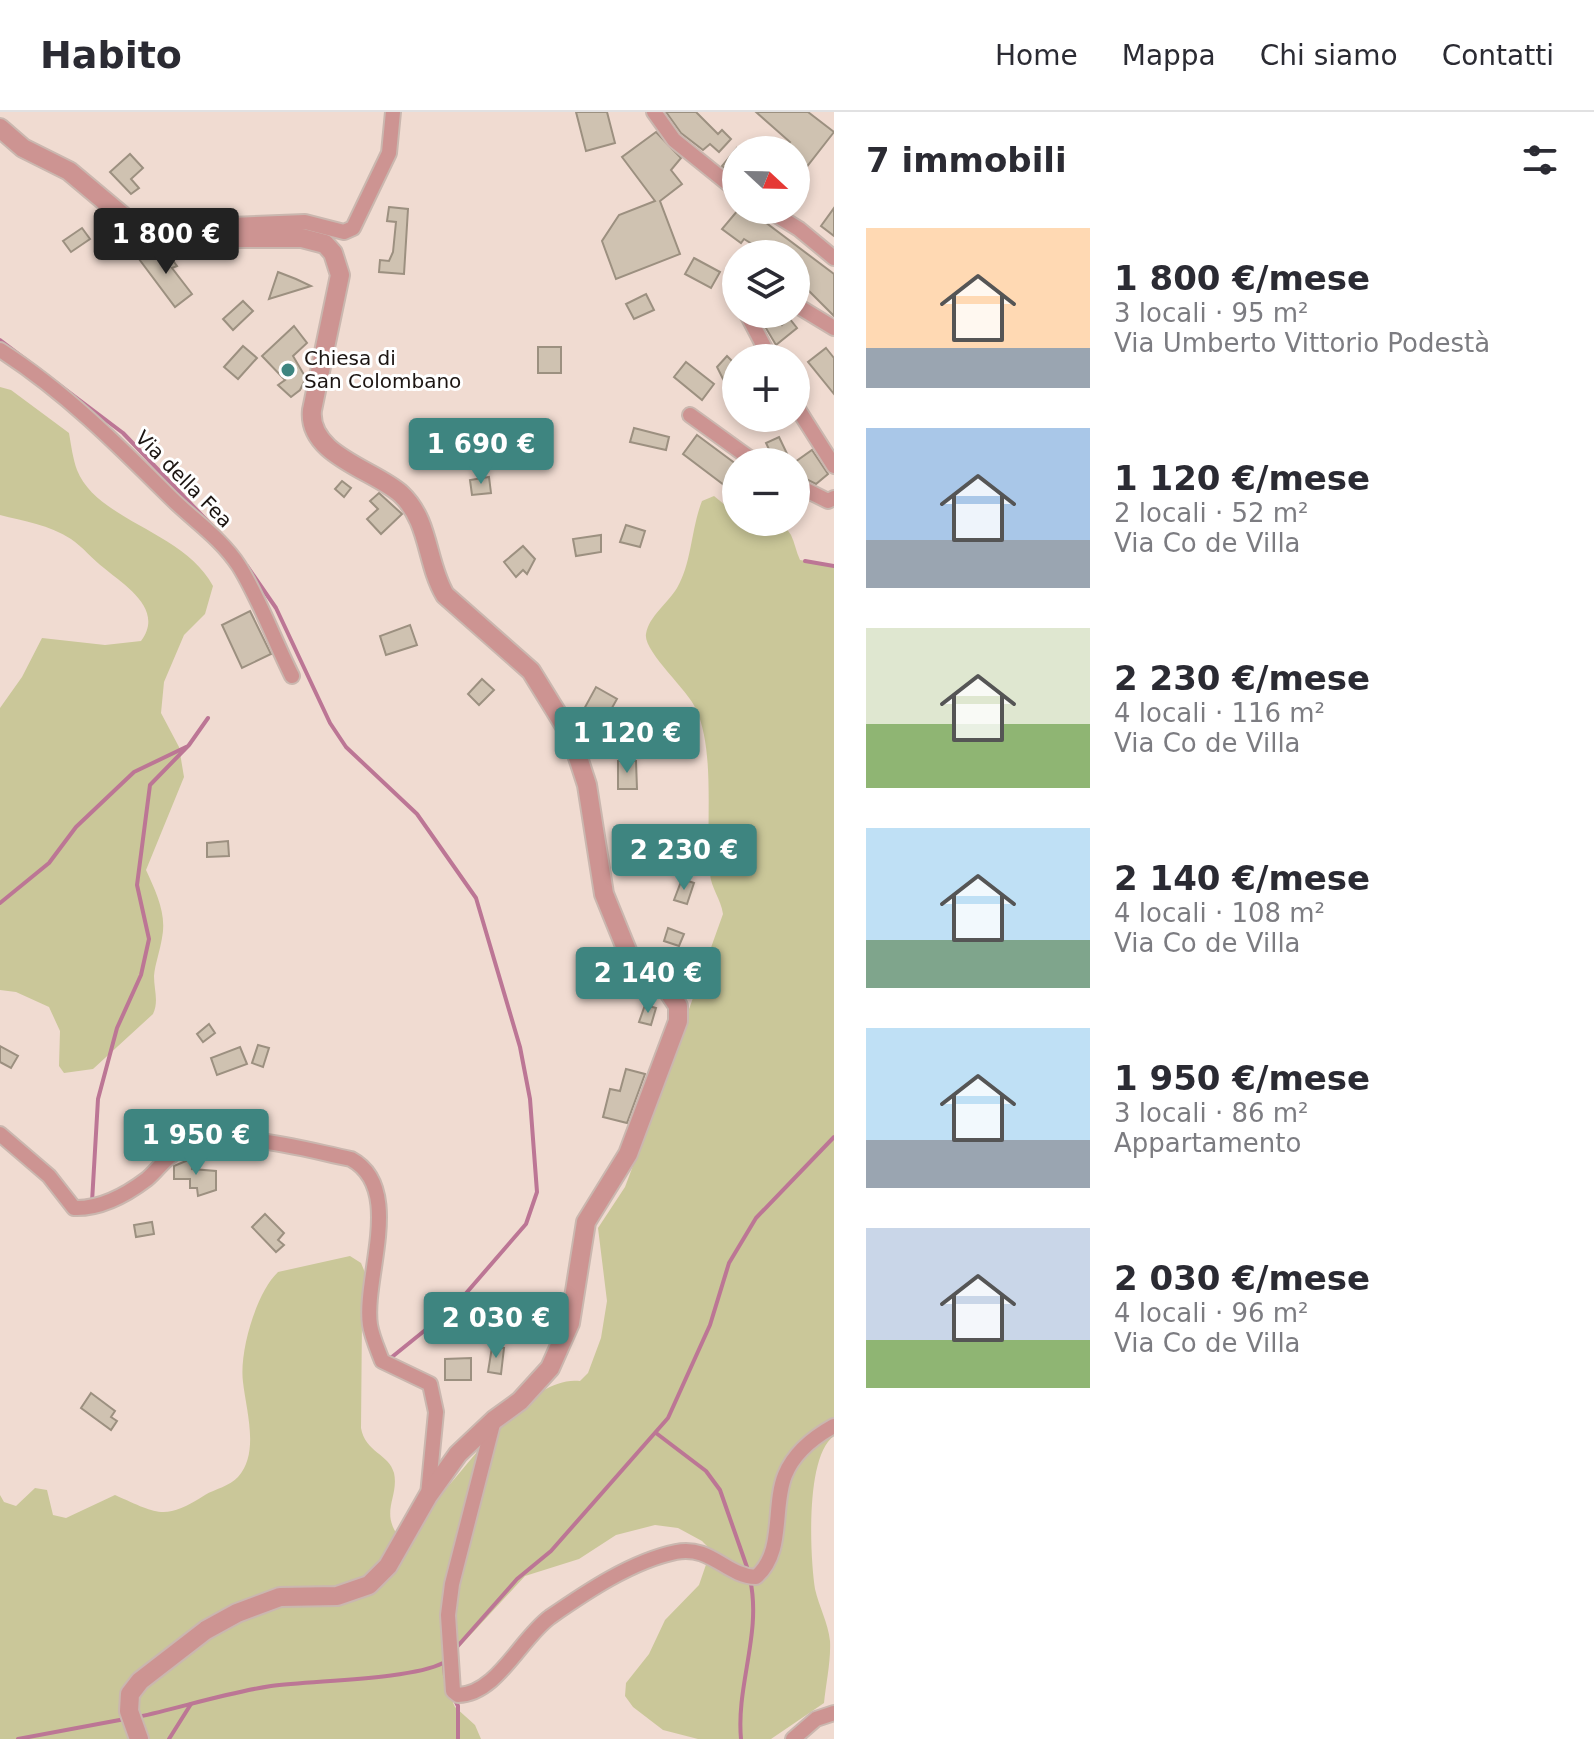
<!DOCTYPE html>
<html lang="it">
<head>
<meta charset="utf-8">
<style>
  body { margin:0; font-family:"DejaVu Sans",sans-serif; background:#f7f7f7; color:#2b2b33; height:100vh; display:flex; flex-direction:column; font-size:30px; white-space:nowrap }
  * { box-sizing:border-box; margin:0 }
  p { font-size:26px; color:#7c7c81 }
  .icon { flex:none; width:44px; height:44px; fill:none; stroke:currentColor; stroke-width:2; stroke-linecap:round; stroke-linejoin:round }
  .map { position:relative; flex:1; overflow:hidden }
  .side { display:flex; flex-direction:column; background:#fff; width:760px }
  .side>* { flex:none }
  .needle { width:52px; rotate:112deg }
  .fabs { position:absolute; left:722px; top:24px; display:grid; gap:16px }
  .fabs a { display:grid; place-items:center; width:88px; height:88px; border-radius:50%; background:#fff; box-shadow:0 4px 12px #0003; font-size:40px }
  .price { position:absolute; translate:-50% -68px; padding:0 18px; border-radius:8px; background:#3e8580; color:#fff; font-size:26px; line-height:52px; filter:drop-shadow(0 2px 4px #0008) }
  .price::after { content:''; position:absolute; left:50%; top:48px; width:24px; height:18px; margin-left:-12px; background:inherit; clip-path:polygon(0 0,100% 0,50% 100%) }
  .price.on { background:#222; color:#fff }
  ul { padding:0; list-style:none }
  li { display:flex; align-items:center; gap:24px; height:200px; padding:0 32px }
  li span { display:grid; place-items:center; flex:none; width:224px; height:160px; border-radius:0px; color:#555 }
  li>.icon { margin-inline-start:auto }
  span .icon { width:96px; height:96px; fill:#fffc; stroke-width:1 }
  li b { font-size:34px }
  h2 { display:flex; justify-content:space-between; align-items:center; height:96px; padding:0 32px; font-size:34px }
  header { display:flex; align-items:center; gap:48px; box-sizing:border-box; height:112px; padding:0 40px; background:#fff; border-bottom:2px solid #e1e1e2 }
  header strong { font-size:38px }
  nav { display:flex; gap:44px; margin-inline-start:auto; font-size:28px }
  main { display:flex; flex:1; min-height:0 }
  .map>svg:first-child { display:block }
</style>
</head>
<body>
<header>
<strong>Habito</strong>
<nav><a>Home</a><a>Mappa</a><a>Chi siamo</a><a>Contatti</a></nav>
</header>
<main>
<div class="map">
<svg width="834" height="1627" viewBox="0 0 834 1627">
  <rect width="100%" height="100%" fill="#f0dbd1"/>
  <!-- green -->
  <g fill="#cac799">
    <path d="M0,275l11,3 58,43c2,12 4,26 8,37 20,51 107,61 136,116l-8,28 -21,21 -20,47 -3,31 18,34 5,30 -38,93c10,22 21,44 16,68 -2,13 -7,26 -8,38 0,14 5,25 -1,38l-60,55 -29,4 -5,-7 1,-35 -11,-24 -33,-15 -16,-2v-282l22,-31 20,-39 63,7 36,-4c24,-32 -17,-56 -37,-73 -12,-9 -21,-21 -33,-29 -21,-14 -48,-18 -71,-24z"/>
    <path d="M714,384l22,18v8c17,0 45,-5 55,13 4,8 5,17 9,25l34,6v870c-29,20 -24,121 -19,153 4,18 13,33 15,52 1,20 -4,42 -6,62l-53,36h-73l-35,-9 -30,-23 -8,-11 1,-13 23,-29 16,-34 34,-35 12,-35 -9,-9 -24,-13 -23,-3 -39,10 -37,24 -54,17 -74,80 -5,14 -2,13 11,24 20,18 6,14h-481v-244l4,7 12,4 19,-18 12,2 6,25 13,3 49,-23c43,19 49,26 90,0 10,-6 25,-9 33,-18 22,-24 8,-67 5,-95 -4,-30 13,-89 35,-110l72,-16 11,7 5,12 -4,42 -1,111c4,24 28,26 33,45 5,23 -13,38 3,61 12,-11 27,-21 38,-33 32,-33 94,-127 145,-120l8,-8 13,-35 6,-37 -9,-73 27,-41 9,-24 89,-249c-2,-15 -12,-26 -13,-40 -5,-49 6,-121 -14,-165 -8,-19 -53,-58 -50,-75 3,-18 22,-31 31,-46 15,-26 14,-59 25,-87z"/>
  </g>
  <g fill="none" stroke-linecap="round" stroke-linejoin="round">
    <!-- stream -->
    <g stroke="#bc7695" stroke-width="4">
      <path d="M0,228l123,93 92,96"/>
      <path d="M805,449l29,5"/>
      <path d="M247,454l29,42 54,115 16,24 71,67 59,84 44,149 10,52 7,93 -11,32 -71,82 -68,55"/>
      <path d="M0,791l49,-40 27,-36 58,-55 52,-25"/>
      <path d="M92,1090l6,-103 19,-71 24,-53 8,-36 -12,-54 13,-100 39,-40 19,-27"/>
      <path d="M656,1321l50,38 14,19 28,80"/>
      <path d="M456,1536l61,-69 34,-28 117,-133 42,-93 19,-62 27,-45 78,-81"/>
      <path d="M445,1564l-1,-14 3,-4"/>
      <path d="M454,1586l4,8v33"/>
      <path d="M138,1605c45,-10 88,-24 133,-31 44,-6 138,-6 172,-23"/>
      <path d="M18,1627l107,-20"/>
      <path d="M169,1627l22,-35"/>
      <path d="M741,1627c-5,-54 21,-106 9,-160"/>
    </g>
  </g>
  <!-- building -->
  <g fill="#cfc2b1" stroke="#9c9080" stroke-width="2">
    <path d="M576,0h31l8,31 -29,8z"/>
    <path d="M666,0h30l22,22 4,-4 9,9 -12,13 -9,-8 -7,6 -22,-17z"/>
    <path d="M756,0h52l26,20 -29,37 -9,-7v-12h-13l7,-8z"/>
    <path d="M656,20l25,26 -10,12 11,14 -22,17 20,53 -64,25 -14,-38 17,-26 36,-14 -33,-44z"/>
    <path d="M736,37v28l-14,-11z"/>
    <path d="M130,42l13,14 -12,11 8,9 -8,6 -21,-22z"/>
    <path d="M389,95l19,2 -4,65 -25,-2 1,-12 9,1 4,-9 3,-30 -9,-1z"/>
    <path d="M834,96v28l-13,-10z"/>
    <path d="M738,98h11l85,64v42l-38,-38v-24h-28l-24,-15 -3,4 -19,-14z"/>
    <path d="M82,116l8,11 -19,13 -8,-11z"/>
    <path d="M153,136l5,7 7,-5 12,16 -5,2 20,26 -17,13 -36,-48z"/>
    <path d="M694,146l26,14 -9,16 -26,-14z"/>
    <path d="M278,160l18,7 15,7 -42,13z"/>
    <path d="M646,182l8,16 -20,9 -8,-15z"/>
    <path d="M243,189l10,10 -20,19 -10,-11z"/>
    <path d="M765,202h8l9,11 7,-7 8,10 -21,17 -16,-27z"/>
    <path d="M294,214l13,17 -14,13 13,22 -6,12 -9,7 -13,-12 7,-5 -23,-24z"/>
    <path d="M243,234l14,12 -19,21 -14,-12z"/>
    <rect x="538" y="235" width="23" height="26"/>
    <path d="M826,236l8,10v36l-26,-32z"/>
    <path d="M727,244l9,9v40l-19,-38z"/>
    <path d="M686,250l28,22 -12,16 -28,-23z"/>
    <path d="M634,316l35,9 -3,13 -36,-8z"/>
    <path d="M697,323l39,29 -12,21 -41,-31z"/>
    <path d="M779,325l12,25h-16l-9,-19z"/>
    <path d="M812,338l16,24 -12,10 -10,-5 -11,-17z"/>
    <path d="M489,365l2,16 -19,2 -2,-15z"/>
    <path d="M342,369l9,7 -7,9 -9,-8z"/>
    <path d="M379,381l23,21 -21,20 -14,-15 11,-10 -8,-8z"/>
    <path d="M626,413l19,6 -5,16 -20,-5z"/>
    <path d="M601,423v17l-25,4 -3,-17z"/>
    <path d="M523,434l12,13 -8,15 -4,-4 -7,7 -12,-15z"/>
    <path d="M250,499l21,43 -29,14 -20,-43z"/>
    <path d="M410,513l7,20 -31,10 -6,-19z"/>
    <path d="M482,567l12,11 -15,15 -11,-11z"/>
    <path d="M596,575l21,12 -9,16 -6,-3 -2,6 -16,-9z"/>
    <path d="M618,649h18l1,28h-19z"/>
    <path d="M228,729l1,15 -22,1v-14z"/>
    <path d="M682,767l12,4 -7,21 -13,-4z"/>
    <path d="M668,816l16,6 -5,12 -15,-5z"/>
    <path d="M645,893l11,3 -5,17 -12,-3z"/>
    <path d="M209,912l6,9 -12,9 -6,-8z"/>
    <path d="M258,933l11,3 -6,19 -11,-4z"/>
    <path d="M0,934l18,10 -7,12 -11,-6z"/>
    <path d="M240,935l7,17 -30,11 -6,-17z"/>
    <path d="M626,957l19,5 -18,49 -24,-6 7,-28 10,2z"/>
    <path d="M193,1046l-1,11 24,2v19l-18,6 -1,-8h-7v-9h-16v-13z"/>
    <path d="M265,1102l19,19 -6,7 6,5 -8,7 -24,-25z"/>
    <path d="M152,1110l2,12 -18,3 -2,-12z"/>
    <path d="M492,1235l12,1 -3,26 -13,-2z"/>
    <path d="M471,1246v22h-26v-21z"/>
    <path d="M91,1281l24,18 -4,6 6,4 -6,9 -30,-22z"/>
  </g>
  <g fill="none" stroke-linecap="round" stroke-linejoin="round">
    <!-- minor casing -->
    <g stroke="#cab7af" stroke-width="18">
      <g id="minor">
        <path d="M654,0l20,28 62,50"/>
        <path d="M768,98l31,19 35,29"/>
        <path d="M196,126l3,-10 7,-2 99,-4 39,10 9,-4 36,-75 4,-41"/>
        <path d="M796,193l38,23"/>
        <path d="M747,202l23,44"/>
        <path d="M0,238c64,41 117,94 170,147 23,23 51,41 69,69 21,34 35,74 53,110"/>
        <path d="M796,294l38,60"/>
        <path d="M690,303l65,47"/>
        <path d="M796,373l32,16 6,-3"/>
        <path d="M0,1022l49,42 25,32c26,1 52,-13 73,-29 11,-9 20,-24 33,-29 54,-23 117,-2 171,9 54,29 12,119 19,166 2,12 8,25 12,36l48,23 6,28 -8,83"/>
        <path d="M494,1308l-42,164 -4,31 5,76 5,4c39,-1 62,-56 92,-78 36,-25 82,-56 126,-65 35,-7 50,24 80,25 29,-25 16,-70 29,-102 9,-22 29,-38 49,-49"/>
        <path d="M793,1627l23,-20 18,-6"/>
      </g>
    </g>
    <!-- tertiary casing -->
    <g stroke="#cab7af" stroke-width="22">
      <path id="tertiary" d="M0,16l23,20 46,23 56,47 27,11 44,9h106l23,6 8,9 7,22 -28,135c-5,45 63,60 89,84 29,27 25,69 44,101l86,76 40,65 16,49 17,109 26,64 36,30 12,18v15l-50,133 -42,68 -16,101 -20,45 -30,33 -26,19 -36,34 -30,42 -40,70 -19,19 -32,11 -57,1 -43,16 -31,17 -66,51 -10,13 -1,17 10,28"/>
    </g>
    <!-- minor -->
    <use href="#minor" stroke="#cd9492" stroke-width="14"/>
    <!-- tertiary -->
    <use href="#tertiary" stroke="#cd9492" stroke-width="18"/>
  </g>
  <!-- markers -->
  <circle fill="#3e8580" stroke="#fff" stroke-width="3" cx="288" cy="258" r="8"/>
  <g text-anchor="middle" stroke-width="6" stroke-linejoin="round" paint-order="stroke">
    <!-- poi labels -->
    <g font-size="20" fill="#1c1512" stroke="#fff" text-anchor="start">
      <text x="304" y="253">Chiesa di<tspan x="304" dy="23">San Colombano</tspan></text>
    </g>
    <!-- street labels -->
    <g font-size="20" fill="#1c1512" stroke="#fff">
      <text transform="translate(184 367) rotate(45)" y="7">Via della Fea</text>
    </g>
  </g>
</svg>
<div class="fabs">
<a><svg class="needle" viewBox="-14 -14 28 28"><path d="M0-13l5 13h-10z" fill="#e53935"/><path d="M0 13l5-13h-10z" fill="#7c7c81"/></svg></a>
<a><svg class="icon" aria-label="layers" viewBox="0 0 24 24"><path d="M12 4l9 5-9 5-9-5zM3 14l9 5 9-5"/></svg></a>
<a>+</a>
<a>−</a>
</div>
<b class="price on" style="left:166px;top:164px">1 800 €</b>
<b class="price" style="left:481px;top:374px">1 690 €</b>
<b class="price" style="left:627px;top:663px">1 120 €</b>
<b class="price" style="left:684px;top:780px">2 230 €</b>
<b class="price" style="left:648px;top:903px">2 140 €</b>
<b class="price" style="left:196px;top:1065px">1 950 €</b>
<b class="price" style="left:496px;top:1248px">2 030 €</b>
</div>
<section class="side">
<h2>7 immobili<svg class="icon" aria-label="filters" viewBox="0 0 24 24"><path d="M4 7h16M4 17h16"/><circle cx="9" cy="7" r="2"/><circle cx="15" cy="17" r="2"/></svg></h2>
<ul>
<li><span style="background:linear-gradient(#ffd9b3 75%,#9aa5b1 0)"><svg class="icon" aria-label="home" viewBox="0 0 24 24"><path d="M3 11l9-7 9 7M6 9v11h12V9"/></svg></span><div><b>1 800 €/mese</b><p>3 locali · 95 m²</p><p>Via Umberto Vittorio Podestà</p></div></li>
<li><span style="background:linear-gradient(#a9c7e8 70%,#9aa5b1 0)"><svg class="icon" aria-label="home" viewBox="0 0 24 24"><path d="M3 11l9-7 9 7M6 9v11h12V9"/></svg></span><div><b>1 120 €/mese</b><p>2 locali · 52 m²</p><p>Via Co de Villa</p></div></li>
<li><span style="background:linear-gradient(#dfe7d0 60%,#8fb573 0)"><svg class="icon" aria-label="home" viewBox="0 0 24 24"><path d="M3 11l9-7 9 7M6 9v11h12V9"/></svg></span><div><b>2 230 €/mese</b><p>4 locali · 116 m²</p><p>Via Co de Villa</p></div></li>
<li><span style="background:linear-gradient(#bfe0f5 70%,#7fa58c 0)"><svg class="icon" aria-label="home" viewBox="0 0 24 24"><path d="M3 11l9-7 9 7M6 9v11h12V9"/></svg></span><div><b>2 140 €/mese</b><p>4 locali · 108 m²</p><p>Via Co de Villa</p></div></li>
<li><span style="background:linear-gradient(#bfe0f5 70%,#9aa5b1 0)"><svg class="icon" aria-label="home" viewBox="0 0 24 24"><path d="M3 11l9-7 9 7M6 9v11h12V9"/></svg></span><div><b>1 950 €/mese</b><p>3 locali · 86 m²</p><p>Appartamento</p></div></li>
<li><span style="background:linear-gradient(#c9d6e8 70%,#8fb573 0)"><svg class="icon" aria-label="home" viewBox="0 0 24 24"><path d="M3 11l9-7 9 7M6 9v11h12V9"/></svg></span><div><b>2 030 €/mese</b><p>4 locali · 96 m²</p><p>Via Co de Villa</p></div></li>
</ul>
</section>
</main>
</body>
</html>
